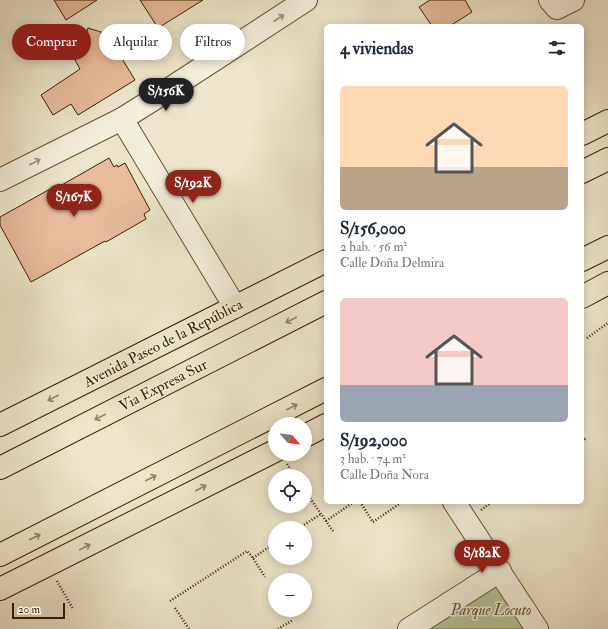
<!DOCTYPE html>
<html lang="es">
<head>
<meta charset="utf-8">
<style>
  body { margin:0; font-family:"IM FELL Double Pica",serif; background:#f2f2f3; color:#1f2937; height:100vh; display:flex; flex-direction:column; font-size:15px; white-space:nowrap }
  * { box-sizing:border-box; margin:0 }
  p { font-size:13px; color:#747a83 }
  .icon { flex:none; width:22px; height:22px; fill:none; stroke:currentColor; stroke-width:2; stroke-linecap:round; stroke-linejoin:round }
  .map { position:relative; flex:1; overflow:hidden }
  .details { position:absolute; left:324px; top:24px; width:260px; height:480px; display:flex; flex-direction:column; background:#fff; border-radius:6px; box-shadow:0 2px 10px #0003 }
  .details>* { flex:none }
  .top-card { position:absolute; left:12px; top:24px; width:252px; height:36px; display:flex; gap:8px }
  .needle { width:26px; rotate:118deg }
  .controls { position:absolute; left:268px; top:417px; display:grid; gap:8px }
  .controls a { display:grid; place-items:center; width:44px; height:44px; border-radius:50%; background:#fff; box-shadow:0 2px 10px #0003; font-size:20px }
  .scale { position:absolute; left:12px; bottom:10px; width:53px; box-sizing:border-box; padding-left:4px; border:2px solid #392100; border-top:0; font-size:11px; line-height:14px; white-space:nowrap; color:#392100; -webkit-text-stroke:3px #f3efdd; paint-order:stroke }
  .price { position:absolute; translate:-50% -34px; padding:0 9px; border-radius:14px; background:#8f2418; color:#fff; font-size:13px; line-height:26px; filter:drop-shadow(0 1px 2px #0008) }
  .price::after { content:''; position:absolute; left:50%; top:24px; width:12px; height:9px; margin-left:-6px; background:inherit; clip-path:polygon(0 0,100% 0,50% 100%) }
  .price.active { background:#222; color:#fff }
  ul { padding:0; list-style:none }
  li { display:grid; align-content:center; gap:8px; height:212px; padding:0 16px }
  li span { display:grid; place-items:center; height:124px; border-radius:6px; color:#555 }
  li>.icon { margin-inline-start:auto }
  span .icon { width:72px; height:72px; fill:#fffc; stroke-width:1 }
  li b { font-size:17px }
  h2 { display:flex; justify-content:space-between; align-items:center; height:48px; padding:0 16px; font-size:17px }
  .chip { padding:0 14px; border-radius:18px; background:#fff; box-shadow:0 2px 10px #0003; font-size:14px; line-height:36px }
  .chip.active { background:#8f2418; color:#fff }
  .map>svg:first-child { display:block }
</style>
</head>
<body>
<div class="map">
<svg width="608" height="629" viewBox="0 0 608 629">
  <rect width="100%" height="100%" fill="#ede6cb"/>
  <filter id="stains"><feTurbulence type="fractalNoise" baseFrequency=".005" numOctaves="4"/><feColorMatrix values="0 0 0 0 .2 0 0 0 0 .09 0 0 0 0 .02 0 0 0 .5 -.17"/></filter>
  <radialGradient id="worn" r=".72"><stop offset=".6" stop-color="#630" stop-opacity="0"/><stop offset="1" stop-color="#630" stop-opacity=".3"/></radialGradient>
  <!-- green -->
  <path fill="#b4c69a" stroke="#76744d" d="M498,582l30,47h-103z"/>
  <!-- building -->
  <g fill="#e7bb9b" stroke="#392100">
    <path d="M54,0h43l-31,20z"/>
    <path d="M140,0h63l-45,28z"/>
    <path d="M430,0h35l7,12 -22,14h-18l-13,-19z"/>
    <path d="M88,28l16,5 16,24h1l14,23 -57,35 -7,-11 -18,11 -12,-20 39,-26 -10,-18 14,-8z"/>
    <path d="M109,158l5,9 3,-2 1,2 7,-4 25,47 -6,4 2,5 -40,23 -1,-1 -74,41 -31,-57v-8l59,-33 1,2z"/>
  </g>
  <g fill="none" stroke-linecap="round" stroke-linejoin="round">
    <!-- minor casing -->
    <g stroke="#665233" stroke-width="24">
      <g id="minor">
        <path d="M550,0l7,8 16,-8"/>
        <path d="M122,119l113,188"/>
        <path d="M0,180l122,-61 32,-20 152,-99"/>
        <path d="M454,502l83,127"/>
        <path d="M409,629l91,-58"/>
      </g>
    </g>
    <!-- major casing -->
    <g stroke="#392100" stroke-width="24">
      <g id="major">
        <path d="M582,134l26,-13"/>
        <path d="M582,297l26,-14"/>
        <path d="M0,425l326,-164"/>
        <path d="M305,436l21,-11"/>
        <path d="M0,589l275,-138"/>
      </g>
    </g>
    <!-- highway casing -->
    <g stroke="#392100" stroke-width="24">
      <g id="highway">
        <path d="M582,172l26,-13"/>
        <path d="M582,260l26,-13"/>
        <path d="M0,468l326,-166"/>
        <path d="M0,555l326,-166"/>
      </g>
    </g>
    <!-- path -->
    <g stroke="#392100" stroke-width="2.5" stroke-dasharray="1 2" stroke-linecap="butt">
      <path d="M587,338l21,-15"/>
      <path d="M582,441l5,-3"/>
      <path d="M287,464l8,12"/>
      <path d="M305,491l28,40"/>
      <path d="M360,502l13,20 29,-20"/>
      <path d="M481,510l11,-8"/>
      <path d="M326,521l28,-19"/>
      <path d="M299,528l22,-14"/>
      <path d="M253,558l22,-15"/>
      <path d="M57,581l16,28"/>
      <path d="M170,601l77,-50 6,7 12,19"/>
      <path d="M175,608l14,21"/>
      <path d="M278,629l15,-9"/>
    </g>
    <!-- minor -->
    <use href="#minor" stroke="#f3efdd" stroke-width="22"/>
    <!-- major -->
    <use href="#major" stroke="#ede6cb" stroke-width="22"/>
    <!-- highway -->
    <use href="#highway" stroke="#ede6cb" stroke-width="22"/>
  </g>
  <!-- one-way arrows -->
  <defs><path id="oneway-shaft" d="M-6 0H5M1.5-3L5.5 0L1.5 3" fill="none" stroke-width="1.6" stroke-linecap="round" stroke-linejoin="round"/></defs>
  <g stroke="#9f927a">
    <use href="#oneway-shaft" transform="translate(279 18) rotate(-33)"/>
    <use href="#oneway-shaft" transform="translate(35 162) rotate(-27)"/>
  </g>
  <g stroke="#938466">
    <use href="#oneway-shaft" transform="translate(291 320) rotate(153)"/>
    <use href="#oneway-shaft" transform="translate(53 398) rotate(153)"/>
    <use href="#oneway-shaft" transform="translate(292 407) rotate(-27)"/>
    <use href="#oneway-shaft" transform="translate(100 417) rotate(153)"/>
    <use href="#oneway-shaft" transform="translate(151 478) rotate(-27)"/>
    <use href="#oneway-shaft" transform="translate(201 488) rotate(-27)"/>
    <use href="#oneway-shaft" transform="translate(35 537) rotate(-27)"/>
    <use href="#oneway-shaft" transform="translate(85 547) rotate(-27)"/>
  </g>
  <g text-anchor="middle" stroke-width="3" stroke-linejoin="round" paint-order="stroke">
    <!-- street labels -->
    <g font-size="15" fill="#392100" stroke="#f3efdd">
      <text transform="translate(163 343) rotate(-27)" y="5">Avenida Paseo de la República</text>
      <text transform="translate(163 385) rotate(-27)" y="5">Via Expresa Sur</text>
    </g>
    <!-- park labels -->
    <g font-size="15" font-style="italic" fill="#5e532e" stroke="#f3efdd">
      <text x="491" y="615">Parque Locuto</text>
    </g>
  </g>
  <rect width="100%" height="100%" filter="url(#stains)"/>
  <rect width="100%" height="100%" fill="url(#worn)"/>
</svg>
<div class="controls">
<a><svg class="needle" viewBox="-14 -14 28 28"><path d="M0-13l5 13h-10z" fill="#e53935"/><path d="M0 13l5-13h-10z" fill="#747a83"/></svg></a>
<a><svg class="icon" aria-label="locate" viewBox="0 0 24 24"><circle cx="12" cy="12" r="6"/><path d="M12 2v4M12 18v4M2 12h4M18 12h4"/></svg></a>
<a>+</a>
<a>−</a>
</div>
<div class="scale">20 m</div>
<b class="price active" style="left:166px;top:112px">S/156K</b>
<b class="price" style="left:193px;top:204px">S/192K</b>
<b class="price" style="left:74px;top:218px">S/167K</b>
<b class="price" style="left:482px;top:574px">S/182K</b>
<div class="top-card">
<a class="chip active">Comprar</a>
<a class="chip">Alquilar</a>
<a class="chip">Filtros</a>
</div>
<section class="details">
<h2>4 viviendas<svg class="icon" aria-label="filters" viewBox="0 0 24 24"><path d="M4 7h16M4 17h16"/><circle cx="9" cy="7" r="2"/><circle cx="15" cy="17" r="2"/></svg></h2>
<ul>
<li><span style="background:linear-gradient(#ffd9b3 65%,#b9a48a 0)"><svg class="icon" aria-label="home" viewBox="0 0 24 24"><path d="M3 11l9-7 9 7M6 9v11h12V9"/></svg></span><div><b>S/156,000</b><p>2 hab. · 56 m²</p><p>Calle Doña Delmira</p></div></li>
<li><span style="background:linear-gradient(#f6c9c9 70%,#9aa5b1 0)"><svg class="icon" aria-label="home" viewBox="0 0 24 24"><path d="M3 11l9-7 9 7M6 9v11h12V9"/></svg></span><div><b>S/192,000</b><p>3 hab. · 74 m²</p><p>Calle Doña Nora</p></div></li>
</ul>
</section>
</div>
</body>
</html>
